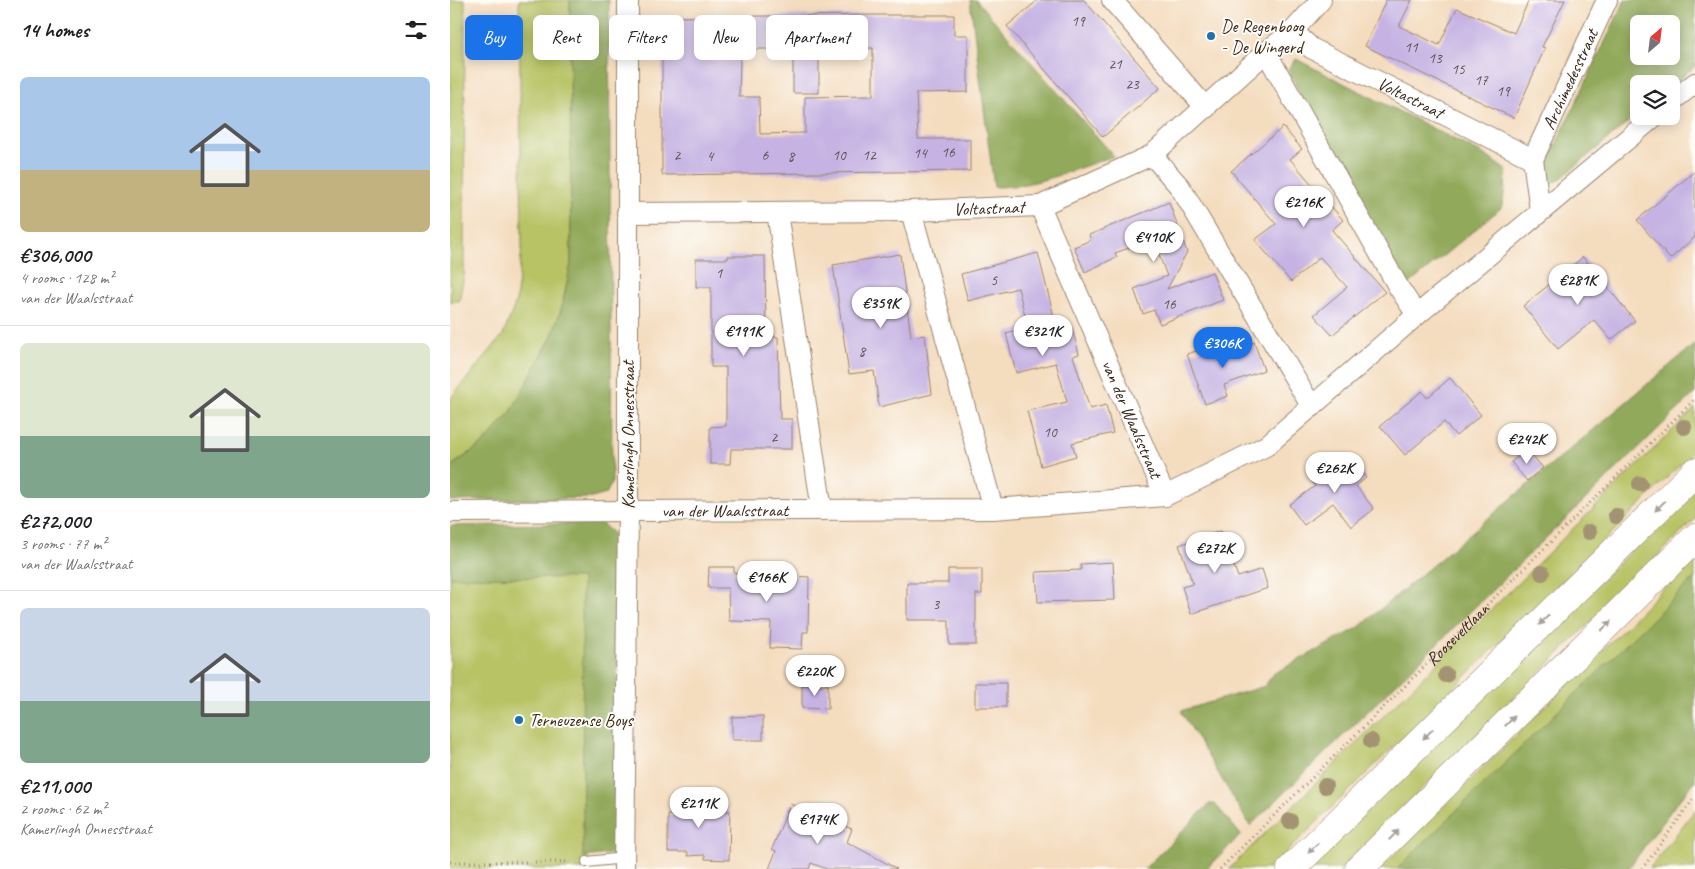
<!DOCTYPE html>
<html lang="en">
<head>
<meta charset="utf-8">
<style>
  body { margin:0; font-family:Caveat,sans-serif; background:#f6f6f6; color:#202124; height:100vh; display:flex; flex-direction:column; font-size:19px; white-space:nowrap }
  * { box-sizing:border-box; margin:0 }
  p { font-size:16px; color:#757577 }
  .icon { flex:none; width:28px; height:28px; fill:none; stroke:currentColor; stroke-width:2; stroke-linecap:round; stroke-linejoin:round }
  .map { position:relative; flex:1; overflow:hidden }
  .side { display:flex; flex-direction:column; background:#fff; width:450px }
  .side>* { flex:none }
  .top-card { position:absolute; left:15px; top:15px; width:475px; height:45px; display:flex; gap:10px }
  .needle { width:32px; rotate:28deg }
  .fabs { position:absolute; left:1180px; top:15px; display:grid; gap:10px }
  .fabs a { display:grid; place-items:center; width:50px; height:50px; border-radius:8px; background:#fff; box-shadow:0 2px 12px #0003; font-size:25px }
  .price { position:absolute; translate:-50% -42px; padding:0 11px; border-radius:18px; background:#fff; color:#222; font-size:16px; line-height:32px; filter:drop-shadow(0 1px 2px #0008) }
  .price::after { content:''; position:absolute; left:50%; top:30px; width:15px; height:11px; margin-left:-8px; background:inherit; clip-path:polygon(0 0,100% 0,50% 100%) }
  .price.active { background:#1a73e8; color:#fff }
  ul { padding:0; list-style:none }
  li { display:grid; align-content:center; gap:10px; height:265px; padding:0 20px }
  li+li { border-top:1px solid #e0e0e0 }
  li span { display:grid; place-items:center; height:155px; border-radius:8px; color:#555 }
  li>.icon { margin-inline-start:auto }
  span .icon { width:90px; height:90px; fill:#fffc; stroke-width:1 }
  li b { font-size:21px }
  h2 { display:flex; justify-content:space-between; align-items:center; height:60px; padding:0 20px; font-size:21px }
  .chip { padding:0 18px; border-radius:8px; background:#fff; box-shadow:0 2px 12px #0003; font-size:18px; line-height:45px }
  .chip.active { background:#1a73e8; color:#fff }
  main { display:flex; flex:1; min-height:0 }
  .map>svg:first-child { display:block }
</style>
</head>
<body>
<main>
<section class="side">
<h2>14 homes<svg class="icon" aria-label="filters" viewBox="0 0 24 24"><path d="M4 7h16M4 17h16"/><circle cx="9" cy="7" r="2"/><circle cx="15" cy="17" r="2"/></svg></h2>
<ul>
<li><span style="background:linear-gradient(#a9c7e8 60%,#c2b280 0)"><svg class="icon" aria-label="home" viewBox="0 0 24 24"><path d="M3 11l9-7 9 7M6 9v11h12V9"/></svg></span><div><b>€306,000</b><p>4 rooms · 128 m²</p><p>van der Waalsstraat</p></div></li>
<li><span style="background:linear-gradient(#dfe7d0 60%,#7fa58c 0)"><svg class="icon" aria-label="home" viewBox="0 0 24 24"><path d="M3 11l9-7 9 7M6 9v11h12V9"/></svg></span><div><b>€272,000</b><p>3 rooms · 77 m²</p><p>van der Waalsstraat</p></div></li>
<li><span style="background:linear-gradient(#c9d6e8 60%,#7fa58c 0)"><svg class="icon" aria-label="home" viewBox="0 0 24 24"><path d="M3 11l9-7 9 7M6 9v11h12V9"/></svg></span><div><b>€211,000</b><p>2 rooms · 62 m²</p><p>Kamerlingh Onnesstraat</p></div></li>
</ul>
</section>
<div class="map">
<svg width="1245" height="869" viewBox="0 0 1245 869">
  <rect width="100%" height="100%" fill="#fdfcf7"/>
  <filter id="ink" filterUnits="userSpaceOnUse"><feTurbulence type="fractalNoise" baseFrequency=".02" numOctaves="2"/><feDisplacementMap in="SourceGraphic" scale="10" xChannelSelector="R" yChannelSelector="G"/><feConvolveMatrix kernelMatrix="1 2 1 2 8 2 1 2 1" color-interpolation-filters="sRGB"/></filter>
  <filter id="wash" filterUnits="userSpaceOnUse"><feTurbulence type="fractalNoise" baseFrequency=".0096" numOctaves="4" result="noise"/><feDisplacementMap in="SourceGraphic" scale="20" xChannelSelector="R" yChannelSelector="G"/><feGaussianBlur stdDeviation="1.12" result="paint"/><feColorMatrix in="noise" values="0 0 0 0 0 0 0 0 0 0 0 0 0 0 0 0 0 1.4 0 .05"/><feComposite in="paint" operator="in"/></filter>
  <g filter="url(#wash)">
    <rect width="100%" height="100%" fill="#f4dcbe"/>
    <!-- green -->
    <g fill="#b7c365" stroke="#797642">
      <path d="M0,0h15l-1,276 -5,25h-9z"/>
      <path d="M69,0h51l1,263 -9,44 -11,31 -40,74 -26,30 -35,25v-68l53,-64 13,-33 6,-54z"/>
      <path d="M1245,408v42l-58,58 -368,361h-40z"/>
      <path d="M1245,488v31l-354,350h-33z"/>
      <path d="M1245,555v22l-18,20 -280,272h-17l244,-240z"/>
      <rect x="0" y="571" width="138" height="298"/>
      <path d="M1245,810v59h-46z"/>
    </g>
    <!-- forest -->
    <g fill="#91a95a" stroke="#666a3c" fill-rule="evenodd">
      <path d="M120,0h39l3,482 -6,12 -14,4 -142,3v-34l35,-25 26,-30 40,-74 11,-31 9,-44z"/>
      <path d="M520,0h6l138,156c-40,13 -77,31 -120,31z"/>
      <path d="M1175,0h70v66l-24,20v-2h-32v29l-81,68 -9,1 -4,-6 -1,-7zM1189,24h32v32h-32z"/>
      <path d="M846,59l189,96 22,16c-2,9 -3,31 -6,37l-94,78 -88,-153 -31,-64z"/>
      <path d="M1245,344v49l-445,433 -69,-115 84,-25 8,-12 85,-46z"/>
      <path d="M151,523l13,11 3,17v302l-34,4 -1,-279 -132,-1v-51z"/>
      <path d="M1245,577v204l-20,24 -47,64h-231z"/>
      <path d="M759,804h6l26,31 -35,34h-62z"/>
    </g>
    <g id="blocks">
      <!-- building -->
      <g fill="#c6b3e3" fill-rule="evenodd">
        <path d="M588,0h46l76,88 -57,49 -96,-111z"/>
        <path d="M936,0h26l-13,26 40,19 18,-37 57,25 15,-33h36l-23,47 3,1 -31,70 -149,-72z"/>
        <path d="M424,15h80v20h14v57l-52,1 2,46h52v32l-308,4v-158zM423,48v48l-68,1v36l-45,1 -1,-37h-20l1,-39 11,-1v-8h42v44h26v-44z"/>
        <path d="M833,127l19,22 -12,10 53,61 -11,10 53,62 -53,43 -18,-20 33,-28 -27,-30 -29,25 -36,-42 21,-16 -45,-53z"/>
        <path d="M1245,171v66l-25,22 -33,-39z"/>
        <path d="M719,202l18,50 -20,37 45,-17 11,28 -63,24 -6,-14 -11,4 -9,-25 33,-13 -14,-37 -38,14 2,4 -32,15 -11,-25 17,-7 -2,-5z"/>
        <path d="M588,253l19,76 15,-1 7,26 -6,2 17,53 16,-4 7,28 -41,10 4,13 -35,10 -14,-55 40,-9 -11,-39 -40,10 -10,-40 22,-6 -10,-39 -50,13 -7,-27z"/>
        <path d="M450,254l11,83 14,-2 7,59 -53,13 -5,-36 -25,3 -16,-109z"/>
        <path d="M278,256h37l1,81h12l2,82h12v30h-61l-1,15h-20v-37l16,-1v-59h-15v-80h-15v-28h32z"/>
        <path d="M1133,257l52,64 -24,19 -17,-20 -36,29 -35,-43z"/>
        <path d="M804,342l10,28 -40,15 4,11 -23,8 -18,-50 31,-10 3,11z"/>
        <path d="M1000,378l31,37 -25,21 -12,-14 -39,33 -25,-29 42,-35 5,7z"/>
        <path d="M1077,449l16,19 -16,13 -16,-19z"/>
        <path d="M899,455l17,23 -10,8 18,23 -23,18 -18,-24 -29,22 -15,-20 26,-19 -3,-4z"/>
        <path d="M771,531l17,46 24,-8 6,19 -77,26 -9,-27 11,-3 -14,-39z"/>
        <path d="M663,562l2,38 -77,2 -2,-30 45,-2v-6z"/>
        <path d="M259,567h25v6l75,4 -1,55h-5l-1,17 -32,-1 1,-26 -42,-1 -1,-33h-20z"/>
        <path d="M498,569h34v25h-6v51h-27v-25h-42v-37h41z"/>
        <rect x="525" y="683" width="31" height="24"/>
        <path d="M352,685h26v24l-26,-1z"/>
        <path d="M313,716v24h-31v-23z"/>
        <path d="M229,794h29v17h22l-1,49 -24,-1v-4l-17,1v-4h-20v-37h11z"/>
        <path d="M340,804l62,25 -5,13 50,27h-70l-16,-6 -2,6h-40l7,-18 -4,-2z"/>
      </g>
    </g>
  </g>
  <g filter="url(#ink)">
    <use href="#blocks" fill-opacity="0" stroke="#98836e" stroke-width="1"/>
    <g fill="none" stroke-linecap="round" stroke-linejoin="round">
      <!-- lane casing -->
      <g stroke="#98836e" stroke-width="12">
        <path id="lane" d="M137,862l37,-4"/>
      </g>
      <!-- street casing -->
      <g stroke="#98836e" stroke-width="22">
        <g id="street">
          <path d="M662,0l94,108"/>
          <path id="s2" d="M843,31l18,17 222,111"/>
          <path d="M816,52l133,236 18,27"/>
          <path d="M1221,102l24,-19"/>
          <path d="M702,155l28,32 132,220"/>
          <path id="s3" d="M1083,159l74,-159"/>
          <path d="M1083,159l7,52"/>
          <path id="s4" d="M590,206l125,290"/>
          <path d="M461,211l82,298"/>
          <path d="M327,212l45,298"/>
          <path id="s5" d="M177,213l284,-2 129,-5 112,-51 114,-103 27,-21 28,-31"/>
          <path id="s6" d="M0,512l543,-3 172,-13 101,-50 151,-131 238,-199"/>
          <path d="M174,869l4,-359v-510"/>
        </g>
      </g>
      <!-- secondary casing -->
      <g stroke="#98836e" stroke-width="29">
        <g id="secondary">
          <path d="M841,869l404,-397"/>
          <path d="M909,869l336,-331"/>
        </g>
      </g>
      <!-- path -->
      <g stroke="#98836e" stroke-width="3" stroke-dasharray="1 4" stroke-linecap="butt">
        <path d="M0,862h119"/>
        <path id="s1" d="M770,869l475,-470"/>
        <path d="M1192,869l53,-72"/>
      </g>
      <!-- lane -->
      <use href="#lane" stroke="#fff" stroke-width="10"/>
      <!-- street -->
      <use href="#street" stroke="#fff" stroke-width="20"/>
      <!-- secondary -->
      <use href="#secondary" stroke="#fff" stroke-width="28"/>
    </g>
    <!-- trees -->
    <g fill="#a39372">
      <circle cx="1234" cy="427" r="8"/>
      <circle cx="1190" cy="484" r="8"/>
      <circle cx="1166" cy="516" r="8"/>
      <circle cx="1139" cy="532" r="8"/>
      <circle cx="1092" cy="573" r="8"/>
      <circle cx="996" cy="675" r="8"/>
      <circle cx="921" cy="741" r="8"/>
      <circle cx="875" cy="786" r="8"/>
      <circle cx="840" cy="821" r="8"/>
    </g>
    <!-- one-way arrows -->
    <defs><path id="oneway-solid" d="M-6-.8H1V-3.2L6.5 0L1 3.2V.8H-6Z" transform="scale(1.25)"/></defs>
    <g fill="#a79f9a">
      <use href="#oneway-solid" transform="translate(1210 506) rotate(135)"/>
      <use href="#oneway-solid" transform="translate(1094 620) rotate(135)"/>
      <use href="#oneway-solid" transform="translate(1156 626) rotate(-45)"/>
      <use href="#oneway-solid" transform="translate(1060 721) rotate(-45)"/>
      <use href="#oneway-solid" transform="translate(978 734) rotate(135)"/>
      <use href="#oneway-solid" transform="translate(944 835) rotate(-45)"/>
      <use href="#oneway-solid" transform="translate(863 848) rotate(135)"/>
    </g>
  </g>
  <!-- markers -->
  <g fill="#1f6fb2" stroke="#fdfcf7" stroke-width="2">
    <circle cx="761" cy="36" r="5"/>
    <circle cx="69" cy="720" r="5"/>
  </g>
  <g text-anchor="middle" stroke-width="4" stroke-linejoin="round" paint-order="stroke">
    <!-- number labels -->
    <g font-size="15" fill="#5e4c4f">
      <text x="628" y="26">19</text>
      <text x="961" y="52">11</text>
      <text x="985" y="63">13</text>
      <text x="665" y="69">21</text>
      <text x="1008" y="74">15</text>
      <text x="1031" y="85">17</text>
      <text x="682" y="89">23</text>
      <text x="1053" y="96">19</text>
      <text x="498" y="157">16</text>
      <text x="470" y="158">14</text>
      <text x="227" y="160">2</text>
      <text x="315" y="160">6</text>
      <text x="389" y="160">10</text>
      <text x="419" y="160">12</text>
      <text x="260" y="161">4</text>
      <text x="341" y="161">8</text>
      <text x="269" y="278">1</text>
      <text x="544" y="285">5</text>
      <text x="719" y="309">16</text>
      <text x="412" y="356">8</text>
      <text x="600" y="437">10</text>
      <text x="324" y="442">2</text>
      <text x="486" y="609">3</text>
    </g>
    <!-- poi labels -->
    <g font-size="18" fill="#3b2a1e" stroke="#fdfcf7" text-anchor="start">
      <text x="771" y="32">De Regenboog<tspan x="771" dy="21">- De Wingerd</tspan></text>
      <text x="79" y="726">Terneuzense Boys</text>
    </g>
    <!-- street labels -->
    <g font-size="18" fill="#3b2a1e" stroke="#fdfcf7">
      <text dy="6" stroke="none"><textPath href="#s3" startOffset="88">Archimedesstraat</textPath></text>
      <text dy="6" stroke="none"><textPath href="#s2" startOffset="136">Voltastraat</textPath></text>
      <text dy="6" stroke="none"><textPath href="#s5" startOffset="362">Voltastraat</textPath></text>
      <text dy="6" stroke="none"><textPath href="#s4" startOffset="232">van der Waalsstraat</textPath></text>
      <text transform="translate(178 435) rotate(-90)" y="6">Kamerlingh Onnesstraat</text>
      <text dy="6" stroke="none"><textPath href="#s6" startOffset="275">van der Waalsstraat</textPath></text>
      <text dy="6" stroke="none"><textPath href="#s1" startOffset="334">Rooseveltlaan</textPath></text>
    </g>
  </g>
</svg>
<div class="fabs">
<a><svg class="needle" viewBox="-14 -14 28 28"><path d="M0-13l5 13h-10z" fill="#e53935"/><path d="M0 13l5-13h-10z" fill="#757577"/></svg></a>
<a><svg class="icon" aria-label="layers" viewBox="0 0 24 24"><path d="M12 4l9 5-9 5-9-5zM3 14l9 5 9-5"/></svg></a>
</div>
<b class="price" style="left:854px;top:228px">€216K</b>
<b class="price" style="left:704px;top:263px">€410K</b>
<b class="price" style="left:1128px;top:306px">€281K</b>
<b class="price" style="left:431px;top:329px">€359K</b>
<b class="price" style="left:294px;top:357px">€191K</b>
<b class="price" style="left:593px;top:357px">€321K</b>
<b class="price active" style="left:773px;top:369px">€306K</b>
<b class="price" style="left:1077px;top:465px">€242K</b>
<b class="price" style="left:885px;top:494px">€262K</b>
<b class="price" style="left:765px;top:574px">€272K</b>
<b class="price" style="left:317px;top:603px">€166K</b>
<b class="price" style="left:365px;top:697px">€220K</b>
<b class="price" style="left:249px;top:829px">€211K</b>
<b class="price" style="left:368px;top:845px">€174K</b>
<div class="top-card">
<a class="chip active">Buy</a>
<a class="chip">Rent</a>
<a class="chip">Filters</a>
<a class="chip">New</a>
<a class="chip">Apartment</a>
</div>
</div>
</main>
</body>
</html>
